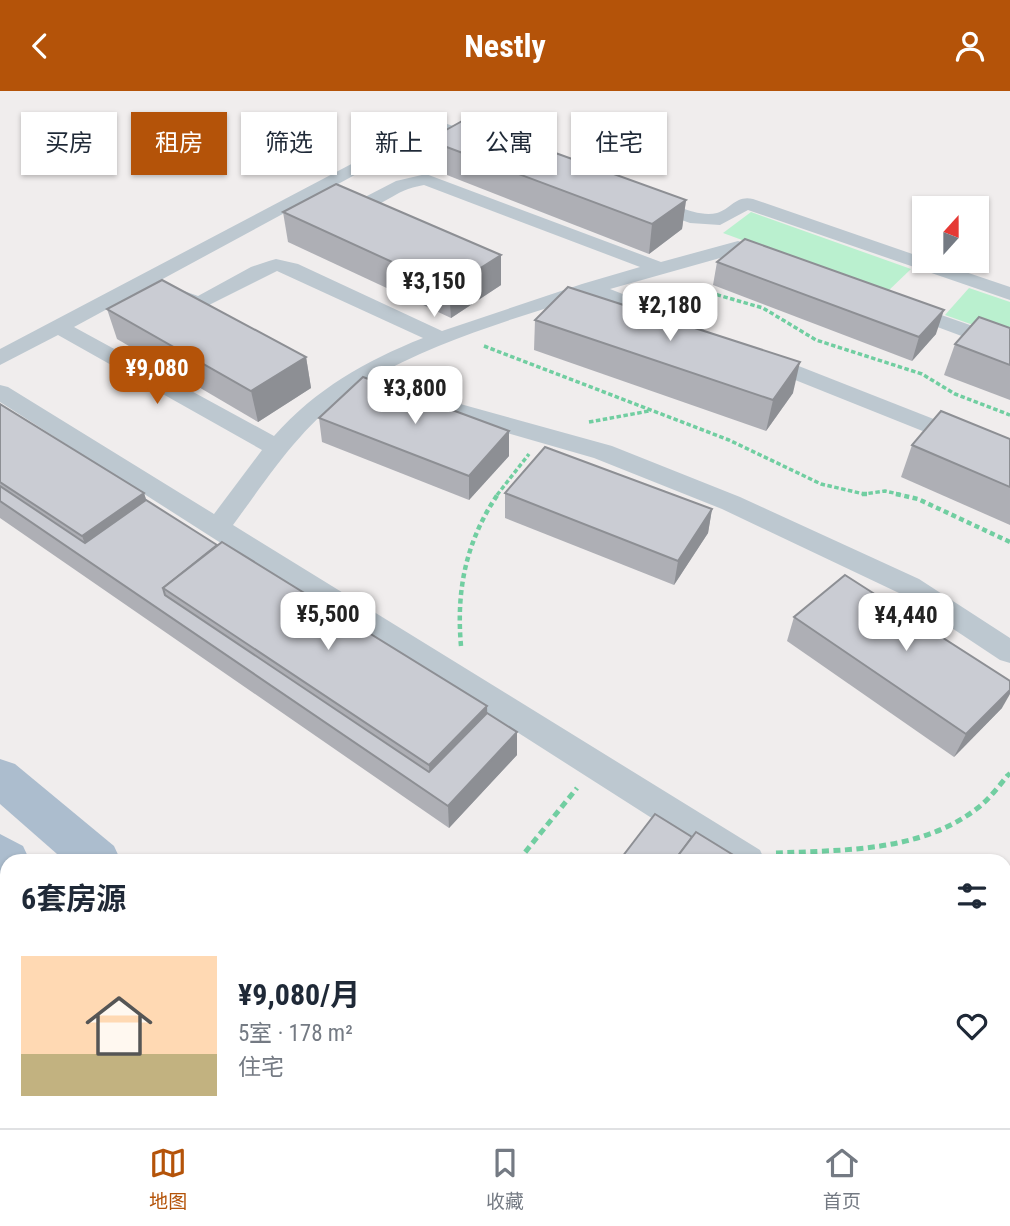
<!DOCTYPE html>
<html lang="zh">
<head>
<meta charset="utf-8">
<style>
  body { margin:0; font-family:"Roboto Condensed","Noto Sans SC",sans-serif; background:#f2f2f3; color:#1f2937; height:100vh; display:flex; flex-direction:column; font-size:26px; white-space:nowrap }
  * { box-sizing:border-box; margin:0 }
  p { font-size:23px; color:#747a83 }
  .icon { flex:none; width:38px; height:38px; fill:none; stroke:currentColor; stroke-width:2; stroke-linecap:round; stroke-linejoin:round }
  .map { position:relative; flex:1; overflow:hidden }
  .details { position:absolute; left:0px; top:763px; width:1012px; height:275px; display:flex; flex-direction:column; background:#fff; border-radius:21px 21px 0 0; box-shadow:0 2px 5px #0004 }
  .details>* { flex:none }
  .guide { position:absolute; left:21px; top:21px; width:970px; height:63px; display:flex; gap:14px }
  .needle { width:46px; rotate:21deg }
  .controls { position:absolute; left:912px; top:105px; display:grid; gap:14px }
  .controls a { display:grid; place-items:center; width:77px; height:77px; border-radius:0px; background:#fff; box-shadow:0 2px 5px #0004; font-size:35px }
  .price { position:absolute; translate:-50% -60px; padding:0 16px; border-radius:14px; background:#fff; color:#222; font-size:23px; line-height:46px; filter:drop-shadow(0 2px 4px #0008) }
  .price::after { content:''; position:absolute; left:50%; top:42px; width:21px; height:16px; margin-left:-10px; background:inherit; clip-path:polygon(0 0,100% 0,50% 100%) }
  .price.active { background:#b45309; color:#fff }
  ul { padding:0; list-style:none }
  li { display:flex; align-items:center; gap:21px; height:175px; padding:0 21px }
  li+li { border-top:2px solid #e0e1e3 }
  li span { display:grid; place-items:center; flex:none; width:196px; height:140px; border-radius:0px; color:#555 }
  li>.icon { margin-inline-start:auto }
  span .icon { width:84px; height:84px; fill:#fffc; stroke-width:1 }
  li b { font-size:30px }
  h2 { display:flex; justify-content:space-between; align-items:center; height:84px; padding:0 21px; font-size:30px }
  .pill { padding:0 24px; border-radius:0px; background:#fff; box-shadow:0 2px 5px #0004; font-size:24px; line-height:63px }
  .pill.active { background:#b45309; color:#fff }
  header { display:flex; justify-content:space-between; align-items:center; height:91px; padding:0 21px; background:#b45309; color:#fff; font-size:32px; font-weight:700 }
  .tabs { display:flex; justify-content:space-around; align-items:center; height:98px; border-top:2px solid #e0e1e3; background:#fff; font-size:19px; color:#747a83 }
  .tabs a { display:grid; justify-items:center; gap:4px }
  .tabs .active { color:#b45309 }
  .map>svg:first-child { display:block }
</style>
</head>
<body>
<header><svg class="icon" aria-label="back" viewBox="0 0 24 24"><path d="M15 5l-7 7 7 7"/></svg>Nestly<svg class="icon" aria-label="person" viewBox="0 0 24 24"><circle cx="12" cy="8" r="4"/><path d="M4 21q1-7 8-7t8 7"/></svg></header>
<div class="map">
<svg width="1010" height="1037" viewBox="0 0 1010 1037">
  <rect width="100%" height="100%" fill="#f0eded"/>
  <!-- green -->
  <g fill="#baf0cf">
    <path d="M751,121l160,57 -25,24 -163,-60z"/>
    <path d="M969,197l41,14v36l-65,-23z"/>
  </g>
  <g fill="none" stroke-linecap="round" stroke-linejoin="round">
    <!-- path-far2 -->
    <g stroke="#71cea1" stroke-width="3.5" stroke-dasharray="4.5 2.5" stroke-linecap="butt">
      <path d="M683,194l80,23 53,32 106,34 33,20 55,21"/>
      <path d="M484,255l245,94 92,44 43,10 21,-3 18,4"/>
      <path d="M589,331l60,-11"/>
      <path d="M497,404l32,-41"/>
    </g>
    <!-- path-far1 -->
    <g stroke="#71cea1" stroke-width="4.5" stroke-dasharray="5 3.5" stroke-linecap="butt">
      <path d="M862,403h5"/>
      <path d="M896,403l22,5 92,43"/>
      <path d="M461,555c-5,-56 5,-105 37,-152"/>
      <path d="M1007,685l3,-3"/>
    </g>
    <!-- path -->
    <g stroke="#71cea1" stroke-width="5" stroke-dasharray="7 4.5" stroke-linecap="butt">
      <path d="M776,762c69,-3 146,-1 203,-46 11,-9 20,-21 29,-32"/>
      <path d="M518,770l59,-73"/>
    </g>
    <!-- minor -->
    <g fill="#bdc8d0" fill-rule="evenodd">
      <path d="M435,29l55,18 3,4 -9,5 -48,-16 -362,196 200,109c42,-47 91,-75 149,-98l-146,-67 -76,38 -21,-5 -20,-9 -3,-4 3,-4 7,-2 31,11 53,-29 18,-6 7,-2 22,5 144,67 140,-47 58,-17 -216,-82c-43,7 -38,34 -93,17l-2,-4 2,-4 7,-2 27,5 31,-16 30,-7 235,88 77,-21 7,2 3,4 -3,4 -135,38 91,36 3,5 -3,5h-16l-96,-40c-74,23 -152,46 -219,84l242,67 128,51 179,82 91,59v25l-10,-3 -101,-67 -177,-84 -128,-51 -240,-69c-52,35 -85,87 -121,136l527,325 5,11h-46l-719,-459v-17l8,2 206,127 48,-64 -204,-115 -58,30v-16z"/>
      <path d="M650,105c20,5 45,22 67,17 14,-4 19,-18 36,-14l171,59v3h9l77,26v13l-262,-90 -28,15 -30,-2 -47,-17 -2,-4z"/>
      <path d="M904,211l106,37v15l-113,-42 -4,-4 4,-4z"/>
      <path d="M763,261l247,97v17l-255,-102 -3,-5 3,-5z"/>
      <path d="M1004,912l6,2v39l-6,-3z"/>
      <path d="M237,1031h42l-3,6h-42z"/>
    </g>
    <!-- primary -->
    <g fill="#acbdce" fill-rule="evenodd">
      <path d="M0,668l15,5 99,82 7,15h-56l-65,-57z"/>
      <path d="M0,743l23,12 7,15h-23v21l-7,-3z"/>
      <path d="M277,1031h59l2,6h-59z"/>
      <path d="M377,1031h59l2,6h-59z"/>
    </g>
  </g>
  <!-- wall -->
  <g fill="#aeafb5">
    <path d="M428,49l258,60 -4,29 -33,25 -220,-86z"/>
    <path d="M283,121l218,73 -50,33 -163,-76z"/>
    <path d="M717,171l219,72 -24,27 -199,-76z"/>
    <path d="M107,218l199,48 5,31 -53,34 -141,-83z"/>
    <path d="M535,229l258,73 -27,38 -232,-81z"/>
    <path d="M1010,237v72l-66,-25 11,-31z"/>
    <path d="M0,313l144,89 2,7 71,45 270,161v7l30,19v23l-68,73 -449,-310z"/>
    <path d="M319,327l190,13v25l-40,44 -147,-58z"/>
    <path d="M1010,348v86l-109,-48 11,-32z"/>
    <path d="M505,402l207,16 -4,24 -34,52 -169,-67z"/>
    <path d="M794,526l208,91 -48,49 -167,-116z"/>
    <path d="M863,1031h141l6,6h-138z"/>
  </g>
  <!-- shaded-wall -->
  <g fill="#8d8f94">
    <path d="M686,109l-4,29 -33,25 3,-30z"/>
    <path d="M501,164v30l-50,33 -2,-30z"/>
    <path d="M944,219l-8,24 -24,27 7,-24z"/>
    <path d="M306,266l5,31 -53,34 -7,-31z"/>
    <path d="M800,271l-7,31 -27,38 7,-31z"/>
    <path d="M509,340v25l-40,44v-24z"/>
    <path d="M144,402l10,31 -61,41 -11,-29z"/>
    <path d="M712,418l-4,24 -34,52 4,-24z"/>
    <path d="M1010,599v4l-8,14 -48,49 12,-23z"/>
    <path d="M487,615l1,30 -57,58 -2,-29z"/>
    <path d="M517,641v23l-68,73 -1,-22z"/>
  </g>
  <!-- building -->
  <g fill="#caccd3" stroke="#8d8f94" stroke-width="2">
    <path d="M464,29l222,80 -34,24 -224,-84z"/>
    <path d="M336,93l165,71 -52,33 -166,-76z"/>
    <path d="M745,148l199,71 -25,27 -202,-75z"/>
    <path d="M162,189l144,77 -55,34 -144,-82z"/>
    <path d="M568,196l232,75 -27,38 -238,-80z"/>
    <path d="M979,226l31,11v37l-55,-21z"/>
    <path d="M363,286l146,54 -40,45 -150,-58z"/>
    <path d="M0,313l144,89 -62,43 -82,-54z"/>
    <path d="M941,320l69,28v48l-98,-42z"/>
    <path d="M545,356l167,62 -34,52 -173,-68z"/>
    <path d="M0,395l85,57 61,-43 71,45 -54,43 2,7 264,177 58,-59 30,19 -69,74 -448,-305z"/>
    <path d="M222,451l265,164 -58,59 -266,-177z"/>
    <path d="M845,484l165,106v9l-44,44 -172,-117z"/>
    <path d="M655,723l37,23 -18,24h-55z"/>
    <path d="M696,741l47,29h-69z"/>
    <path d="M1004,931l6,3v103h-28l-10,-6h32z"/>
    <path d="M900,1031h61l9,6h-61z"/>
  </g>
</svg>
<div class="controls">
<a><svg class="needle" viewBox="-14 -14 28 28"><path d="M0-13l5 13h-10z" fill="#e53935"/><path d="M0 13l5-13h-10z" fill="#747a83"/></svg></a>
</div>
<b class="price" style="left:434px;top:228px">¥3,150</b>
<b class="price" style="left:670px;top:252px">¥2,180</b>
<b class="price active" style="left:157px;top:315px">¥9,080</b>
<b class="price" style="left:415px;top:335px">¥3,800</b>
<b class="price" style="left:328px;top:561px">¥5,500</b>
<b class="price" style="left:906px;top:562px">¥4,440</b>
<div class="guide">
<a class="pill">买房</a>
<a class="pill active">租房</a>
<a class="pill">筛选</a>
<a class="pill">新上</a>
<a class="pill">公寓</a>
<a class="pill">住宅</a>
</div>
<section class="details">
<h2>6套房源<svg class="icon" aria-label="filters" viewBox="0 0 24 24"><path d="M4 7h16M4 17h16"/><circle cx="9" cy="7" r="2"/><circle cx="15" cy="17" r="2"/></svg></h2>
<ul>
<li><span style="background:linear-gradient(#ffd9b3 70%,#c2b280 0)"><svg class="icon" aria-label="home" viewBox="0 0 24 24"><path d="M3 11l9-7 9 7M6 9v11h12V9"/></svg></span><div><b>¥9,080/月</b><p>5室 · 178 m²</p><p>住宅</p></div><svg class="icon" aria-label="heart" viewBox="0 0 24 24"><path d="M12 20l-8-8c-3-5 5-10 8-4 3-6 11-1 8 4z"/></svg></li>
</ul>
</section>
</div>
<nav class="tabs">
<a class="active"><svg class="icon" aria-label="map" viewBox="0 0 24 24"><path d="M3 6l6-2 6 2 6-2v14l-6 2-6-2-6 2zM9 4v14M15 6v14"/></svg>地图</a>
<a><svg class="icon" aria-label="saved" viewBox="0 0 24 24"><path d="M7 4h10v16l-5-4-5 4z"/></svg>收藏</a>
<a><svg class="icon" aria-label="home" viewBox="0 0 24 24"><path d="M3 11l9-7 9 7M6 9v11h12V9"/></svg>首页</a>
</nav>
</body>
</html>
